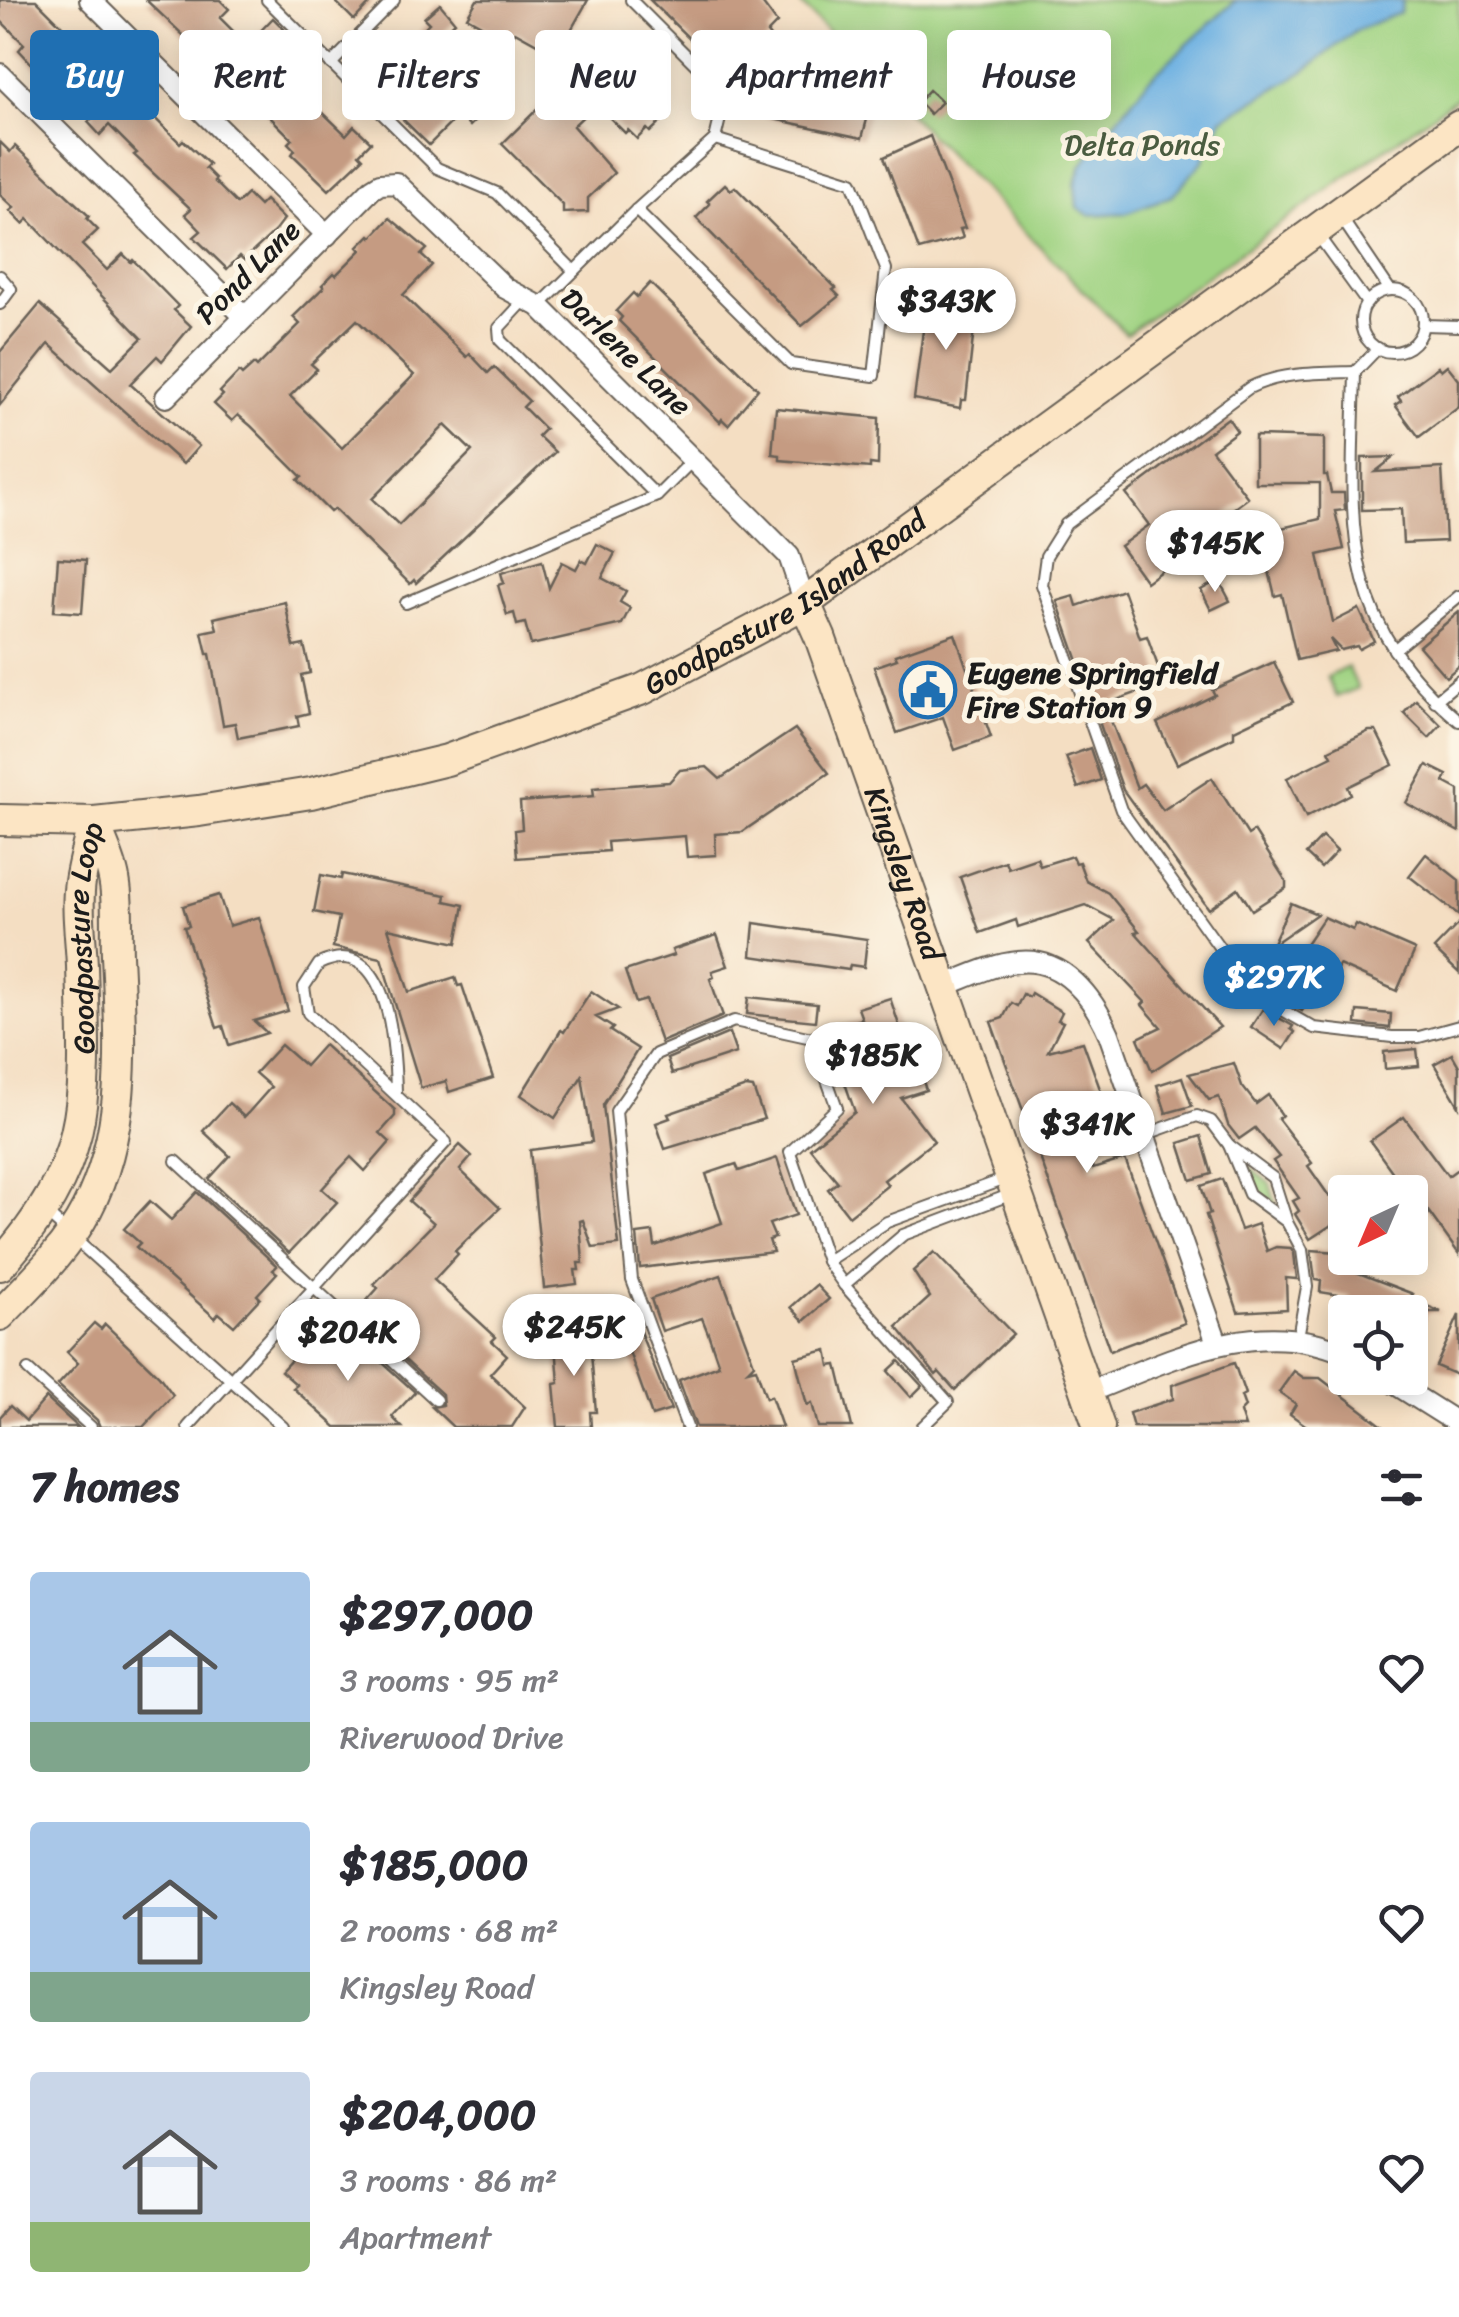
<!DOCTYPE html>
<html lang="en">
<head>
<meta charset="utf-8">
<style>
  body { margin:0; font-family:Sriracha,sans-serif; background:#f7f7f7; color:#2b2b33; height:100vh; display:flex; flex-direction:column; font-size:38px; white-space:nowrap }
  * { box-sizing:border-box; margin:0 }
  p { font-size:32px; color:#7c7c81 }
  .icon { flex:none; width:55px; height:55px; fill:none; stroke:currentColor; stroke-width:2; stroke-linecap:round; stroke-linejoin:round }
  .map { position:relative; height:1427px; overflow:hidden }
  .side { display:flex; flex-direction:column; background:#fff; flex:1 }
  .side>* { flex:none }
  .hud { position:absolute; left:30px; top:30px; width:1400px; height:90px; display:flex; gap:20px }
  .needle { width:65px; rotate:224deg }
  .buttons { position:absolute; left:1328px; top:1175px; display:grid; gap:20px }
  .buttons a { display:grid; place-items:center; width:100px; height:100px; border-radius:10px; background:#fff; box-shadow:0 5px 25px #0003; font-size:50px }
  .price { position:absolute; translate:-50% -85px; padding:0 22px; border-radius:35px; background:#fff; color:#222; font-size:32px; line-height:65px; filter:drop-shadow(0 2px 5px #0008) }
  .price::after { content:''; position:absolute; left:50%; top:60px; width:30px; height:22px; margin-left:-15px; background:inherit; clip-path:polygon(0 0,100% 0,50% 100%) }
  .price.current { background:#1f6fb2; color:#fff }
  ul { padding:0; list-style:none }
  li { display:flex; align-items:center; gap:30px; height:250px; padding:0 30px }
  li span { display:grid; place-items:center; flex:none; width:280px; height:200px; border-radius:10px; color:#555 }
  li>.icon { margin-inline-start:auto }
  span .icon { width:120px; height:120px; fill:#fffc; stroke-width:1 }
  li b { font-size:42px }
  h2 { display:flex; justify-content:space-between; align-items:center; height:120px; padding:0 30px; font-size:42px }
  .tag { padding:0 35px; border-radius:10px; background:#fff; box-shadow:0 5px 25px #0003; font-size:35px; line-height:90px }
  .tag.current { background:#1f6fb2; color:#fff }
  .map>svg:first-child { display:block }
</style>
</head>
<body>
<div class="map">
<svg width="1459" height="1427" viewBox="0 0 1459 1427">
  <rect width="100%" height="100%" fill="#fcf5e5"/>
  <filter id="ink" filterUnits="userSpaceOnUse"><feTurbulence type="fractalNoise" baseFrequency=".01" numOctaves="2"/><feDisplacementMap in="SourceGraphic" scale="20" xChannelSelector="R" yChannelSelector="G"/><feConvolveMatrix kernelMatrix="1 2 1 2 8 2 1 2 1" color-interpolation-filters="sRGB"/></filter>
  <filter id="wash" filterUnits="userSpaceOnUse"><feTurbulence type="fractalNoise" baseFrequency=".0048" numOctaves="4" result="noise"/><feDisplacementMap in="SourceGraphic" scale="40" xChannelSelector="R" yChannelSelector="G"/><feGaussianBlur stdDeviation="2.25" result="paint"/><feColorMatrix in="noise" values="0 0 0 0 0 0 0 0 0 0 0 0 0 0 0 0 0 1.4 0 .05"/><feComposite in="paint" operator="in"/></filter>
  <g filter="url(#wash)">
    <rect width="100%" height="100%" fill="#f4dec2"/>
    <!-- green -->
    <g fill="#a0d383" stroke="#5e7850" stroke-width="2.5">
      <path d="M797,0h662v96l-333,238z"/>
      <path d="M1348,667l10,21 -21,9 -10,-20z"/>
      <path d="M1244,1162l26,22 7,26 -25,-20 -11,-27z"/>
    </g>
    <!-- water -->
    <path fill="#6cb0e2" stroke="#44667f" stroke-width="2.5" d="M1236,0h167l-3,13 -44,17 -51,41 -83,48 -19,42 -31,35 -47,17 -36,2 -12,-7 -2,-22 6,-20 67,-86z"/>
    <g id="blocks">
      <!-- building -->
      <g fill="#c59b82" fill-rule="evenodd">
        <path d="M0,0h36l57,57 3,-3 13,12 12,13 -3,3 62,61 3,-3 26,24 -4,4 11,11 -2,2 23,23 10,-10 12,12 6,-6 19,19 -9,12 -31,29 -4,-4 -13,13 -33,-32 7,-6 -16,-17 6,-5 -57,-54 3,-2 -28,-28 -9,10 -12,-13 7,-7 -15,-16 -28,-27 -7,6 -26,-28 5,-6 -24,-24z"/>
        <path d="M146,0h74l9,9 -9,9 27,27 26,-27 11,11 -23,23 40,43 6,-6 12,12 -4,4 31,30 8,-9 17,16 -12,12 4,4 -34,32 -37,-36 3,-4 -7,-7 4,-4 -31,-31 -5,4 -23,-24 3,-3z"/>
        <path d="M334,0h39l-19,20z"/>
        <path d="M477,0h111l-29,51 -11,-6 -2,4 -31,-17 -2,4 -5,-3 -2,6 -39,-22z"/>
        <path d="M650,0h110l17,23 -10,10 3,4 -16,16 -9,-2 -21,22z"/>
        <path d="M440,4l15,18 -19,17 28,27 5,3 3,-3 18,16 -5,5 8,8 -8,8 4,4 -19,19 -11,-11 -30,30 -49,-48 23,-23 -12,-12 38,-39 -5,-5z"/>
        <path d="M606,41l33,33 -6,6 35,35 -18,17 -3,-3 -10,10 -9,-9 -3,3 -29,-29 -23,22 41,47 -26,25v14l-25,1v-8l-61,-61z"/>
        <path d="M771,67l96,20 -1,5 8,1 -12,45 -98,-21z"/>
        <path d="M929,90l13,12 -12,12 -12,-12z"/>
        <path d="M930,136l35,92 -5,1 3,9 -44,12 -35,-93z"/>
        <path d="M0,142l10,10 5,-6 74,70 -2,3 11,11 -16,15 25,25 16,-16 8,8 2,-2 45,46 -4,4 17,16 -29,35 -5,-5 -27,28 69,62 -16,18 -134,-120 -49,61v-53l40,-48 72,64 30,-30 -114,-119 -5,5 -13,-13 4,-3 -14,-13z"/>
        <path d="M725,184l6,6 4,-3 101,101 -3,2 6,6 -37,30 -106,-108 14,-14 -3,-3z"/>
        <path d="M390,218l37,31 -6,6 11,10 -29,30 64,62 3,-3 18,19 6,-6 35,34 -6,6 22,22 -7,7 17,16 -139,131 -2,-3 -4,4 -76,-75 -4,3 -32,-32 4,-3 -51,-51 -13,-11 -6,6 -18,-17 9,-9 -3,-3 19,-20 3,3 12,-11 3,3 43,-43 -7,-7 31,-30 -2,-2 12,-12 2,2 25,-25 -3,-3 12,-12 2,2zM357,320l57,55 -72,73 -52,-52 27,-27 -6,-5zM445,425l27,26 -73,74 -27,-26z"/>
        <path d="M650,283l108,106 -30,36 -6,-6 -2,3 -101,-101 3,-4 -6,-6 17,-18 4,4z"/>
        <path d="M947,299l26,3 -1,8 4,1 -10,89h-5l-1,8 -46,-9 13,-99 19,2z"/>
        <path d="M1447,365l12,15v27l-40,30 -24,-32 6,-4 -3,-4 18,-14 22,-16 3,3z"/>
        <path d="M776,408l103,10 -1,47 -8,-1v4l-90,-8v-5l-8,-1z"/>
        <path d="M1228,418l9,13 -25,19 36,48 -76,56 18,-4 -44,32 -26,-36 29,-21 -23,-31z"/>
        <path d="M1255,436l69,2v37h3l4,18h13l1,17 -10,1 9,38 -26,6 15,67 26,-13 15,32 -15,8 -2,-3 -16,4 -11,-11 6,12 -39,9 -15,-66 -7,2 -15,-63 60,-14v-36h-65z"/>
        <path d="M1394,457l-19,15 67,-4 4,73 -43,2 -2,-34 -39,1v-52z"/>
        <path d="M597,544l18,9 -13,25 24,13 -6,11 10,6 -8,16 -91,21 -6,-22 -8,2 -3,-12 -7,2 -9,-30 6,-2 -3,-10 41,-12 7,27 13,-26 14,7 5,-9 6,3z"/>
        <path d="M58,558l28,2 -4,53 -28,-2z"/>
        <path d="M1219,580l11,21 -19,9 -10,-20z"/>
        <path d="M1123,590l17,48 7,-2 17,47 -56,20 3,10h-3l29,75 6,-4 20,26 49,-32 36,57 6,-4 32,50v7l-34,22 -14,-22 -29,21 -86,-119 -66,-189 17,-5 3,10z"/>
        <path d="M285,602l9,45 10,-2 5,21 1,7 -9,2 8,38 -12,3 2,10 -61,12 -3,-15 -12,2 -13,-71h-3l-5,-22 15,-3 -3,-11z"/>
        <path d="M1459,612v54l-13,11 -27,-31z"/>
        <path d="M955,634l36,103 -36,13 -12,-33 -46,16 -23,-66 23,-8 -2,-4z"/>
        <path d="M1274,662l19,40 -59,28v7l-57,27 -20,-41 58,-28 -3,-5z"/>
        <path d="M1416,700l25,25 -12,13 -25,-25z"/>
        <path d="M795,729l34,44 -87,59 -27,2 1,21 -29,2 -2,-21 -78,6 1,9 -91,7 -2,-28 7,-1 -2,-27 74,-6 -1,-8 76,-6 11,-12 27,-3 13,12z"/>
        <path d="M1369,731h7l17,34 -45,22 3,7 -45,23 -19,-39 45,-22 -3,-6z"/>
        <path d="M1090,748l11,32 -23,8 -12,-31z"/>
        <path d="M1427,765l20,10 -3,7 15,8v42l-53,-29z"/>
        <path d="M1322,837l15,14 -16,17 -15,-14z"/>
        <path d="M1426,854l33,26v35l-50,-39z"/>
        <path d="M1072,856l3,7 4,-1 7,19 22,12 31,38 -4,1 85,95 -68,44 -14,-33 23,-11 -19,-22 3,-3 -56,-59 25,-23 -28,-15 -68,22 -2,-7 -36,13 -20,-56 45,-16 3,7 29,-10 3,8z"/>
        <path d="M342,874l104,21 -1,6 19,4 -7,38 -69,-15 21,64 46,-15 3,9 4,-1 31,93 -44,14 -3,-11 -25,7 -40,-130 -48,-11 6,-30 -25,-5 7,-37 20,4z"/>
        <path d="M219,895l10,31 30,-9 29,94 -34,10 13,12 -38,12 -6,-19 -6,2 -33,-101 5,-1 -6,-20z"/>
        <path d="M1291,903l26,11 -45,31z"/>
        <path d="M1324,917l29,13 3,-6 59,26 -18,41 -58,-26 -3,6 -37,-17z"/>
        <path d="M754,923l113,16 -3,28 -14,-2 -1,5 -98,-14z"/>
        <path d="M1459,923v50l-25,-24z"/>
        <path d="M717,935l11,31 -16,5 2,6 -4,2 13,37 -62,26 -15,-42 -10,3 -11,-32 49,-16 -2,-5z"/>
        <path d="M1284,978l28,18 -10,15 -29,-16z"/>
        <path d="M591,991l27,18 -22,8 17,11 -3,3 28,18 -35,56 16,140 -26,3 -10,-28 -3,1 3,42h-5l1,7h-4l2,14 -33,4 -14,-138 62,-8 -10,-66 -27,42 -34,-23 40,-65 3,2z"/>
        <path d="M1031,993l31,19 -4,8 5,2 -15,29 35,-9 33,91 -32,11 9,25 32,-10 60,164 -75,28 -119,-329 12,-4 8,-15 6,3 6,-12 6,3z"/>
        <path d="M749,997l68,7 -2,17 -68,-7z"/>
        <path d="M890,998l16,48 5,-1 15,45 -25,8 33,43 -50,39 4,5 -39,31 -21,-27 10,-7 -28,-34 45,-36 -28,-81 35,-12 -4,-11z"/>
        <path d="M1263,1009l30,17 -2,3 4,3 -11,17 -33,-22z"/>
        <path d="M1357,1011l34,3 -1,14 -34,-4z"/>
        <path d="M729,1033l7,20 -64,21 -5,-15z"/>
        <path d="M281,1045l24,21 19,-21 71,65v6l-15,17 10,9 -25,29 -14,-14 -15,16 -14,16 15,13 -48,51 -80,-74 21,-23 -27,-25 26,-28 15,14 4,-4 23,-26 -16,-14z"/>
        <path d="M1417,1049l2,17 -34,3 -1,-17z"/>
        <path d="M1452,1054l7,12v40l-25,-42z"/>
        <path d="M1234,1063l8,23 14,18 12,-9 14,20 -4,4 34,44 -4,3 21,30 10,-6 6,9v17l-35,23 -15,-25 4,-3 -6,-10 6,-3 -26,-37 6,-4 -24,-29 -16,11 -11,-14 -9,-28 -10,3 -20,-26z"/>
        <path d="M1182,1077l10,29 -26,7 -9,-28z"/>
        <path d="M746,1087l7,1 11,31 -99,30 -9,-26 14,-5 -2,-4z"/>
        <path d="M1404,1117l44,59 11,-8v86l-41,-57 -5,4 -3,-9h-3l-37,-51z"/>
        <path d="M1201,1136l11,38 -21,6 -12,-37z"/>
        <path d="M460,1145l12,11 -12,14 40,38 -45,43 3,3 -24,26 62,57 -4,4 15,14 -17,19 35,33 -13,20h-59l-21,-20 11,-2 -1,-11 -87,-80 23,-26 -4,-4 60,-61 -25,-22z"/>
        <path d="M777,1158l19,57 -27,9 6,14 -6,2 4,12 -133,16 -3,-34 16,-2 2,14 67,-23 -16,-49 30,-10 3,7z"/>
        <path d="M1222,1179l19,51 17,-6 9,27 9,-4 15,1 3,5 3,26 -11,-1 1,31 -49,3 -32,-97 4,-1 -9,-28z"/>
        <path d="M197,1192l80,74 -4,4 4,3 -20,22 3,3 -26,28 -15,-13 -4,5 -79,-71 4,-4 -16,-14 26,-28 21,19z"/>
        <path d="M1311,1250l26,2 -1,6h42l-20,15 55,21 -3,5 31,13h-14l-15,41 -2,-41h-55l-9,-3 5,-12 -31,-5 1,-11 -6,-1z"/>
        <path d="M934,1252l79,82 -58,56 -16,-18 -3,3 -39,-48 33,-30 -17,-26z"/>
        <path d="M721,1275l33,89 -6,6 8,-2 10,30 5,-2 11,31h-86l-17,-47 40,-15 -11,-32 -6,-15 -40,13 -11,-32z"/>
        <path d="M816,1285l13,14 -25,22 -13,-14z"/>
        <path d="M1459,1315v61l-23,-10z"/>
        <path d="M94,1323l7,6 4,-5 54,52 14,19 -30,32h-43l-3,-7 -39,-35 20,-22 -11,-11z"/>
        <path d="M343,1327l72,65 -23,25 10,10h-66l-43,-39 4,-3 -16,-14 26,-28 12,10z"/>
        <path d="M589,1329l7,83h-6l1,15h-33l-4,-43 5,-1 -4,-51z"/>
        <path d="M639,1329l32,81 -19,6 -29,-81z"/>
        <path d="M827,1350l3,16 7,-1 15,62h-34l-6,-24 -5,2 -12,-47z"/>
        <path d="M899,1361l23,25 -11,11 -23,-26z"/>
        <path d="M1234,1363l11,31 -4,2 4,11 -5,5 5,15h-112l-4,-14 44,-14 -1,-14z"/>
        <path d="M1294,1371l10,7h16l64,49h-76l-18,-13 6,-10 -17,-12z"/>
        <path d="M46,1398l32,29h-78v-10l10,-11 16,15z"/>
      </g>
    </g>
  </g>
  <g filter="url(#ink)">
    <use href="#blocks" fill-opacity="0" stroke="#686056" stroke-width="2.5"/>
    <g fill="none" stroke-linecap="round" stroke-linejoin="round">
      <!-- lane casing -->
      <g stroke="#686056" stroke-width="14">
        <g id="lane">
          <path d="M267,0l170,168 60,25 77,78"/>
          <path d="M331,64l63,-64"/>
          <path d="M636,210l155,154 83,12 12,-107 -34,-87 -137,-43"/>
          <path d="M1340,216l50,74"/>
          <path d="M1317,234l50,69"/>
          <path d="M0,276l11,13 -11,15"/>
          <circle cx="1392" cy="321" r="31"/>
          <path d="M525,300l-26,28 1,12 157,156 36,-36"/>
          <path d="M539,306l97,-96 79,-71 6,-25 -3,-27 -87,-87"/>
          <path d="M1423,325l36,1"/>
          <path d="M1378,348l-23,24c-3,148 -21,243 104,349"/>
          <path d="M1355,372c-36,1 -74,0 -106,16l-183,136 -20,32 -4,29 79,225 116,162 28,28 49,28 78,9h27l40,-11"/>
          <path d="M406,603l251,-107"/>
          <path d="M1394,650l65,-54"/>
          <path d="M1435,701l24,-20"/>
          <path d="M1144,1135l53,-19 14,5 18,24 20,49 38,28"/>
          <path d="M1229,1145l44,33 14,44 15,28 5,37 -9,50"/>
          <path d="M176,1161l260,239"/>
          <path d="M46,1213l237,214"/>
          <path d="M827,1261l60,-39 118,-43"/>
          <path d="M844,1285l59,-50 109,-41"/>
          <path d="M28,1370l63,57"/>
          <path d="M188,1427l258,-285 -138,-129 -4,-26 15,-23c71,-34 76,85 77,128"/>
          <path d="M687,1427l-55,-147 -16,-169 40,-57 78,-33 78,17 25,70 -47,44 37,109 17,24 104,117 -26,25"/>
        </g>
      </g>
      <!-- street casing -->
      <g stroke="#686056" stroke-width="24">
        <g id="street">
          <path d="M90,0l237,235"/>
          <path d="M0,74l245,243"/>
          <path d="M166,397l206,-208 8,-5 16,-1 109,105 34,18 250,250 16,47"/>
          <path d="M944,986c23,-9 49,-22 74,-24 45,-5 75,35 91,72l108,309"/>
          <path d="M1386,1378l73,46"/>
          <path d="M1086,1393c85,-33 169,-79 259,-40"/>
        </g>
      </g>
      <!-- secondary casing -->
      <g stroke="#686056" stroke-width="34">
        <g id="secondary">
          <path id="s1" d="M805,603l15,34 279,790"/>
          <path id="s2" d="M0,820l94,2 105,-11 112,-18 136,-33 196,-71 162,-86 654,-477"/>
          <path id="s3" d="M0,1265c94,-106 86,-166 82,-299 -1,-27 -6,-58 -2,-84 3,-20 9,-41 14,-60"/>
          <path d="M0,1315c32,-33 66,-65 87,-106 41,-79 34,-167 30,-254 -1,-24 2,-52 -3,-76 -3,-19 -14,-39 -20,-57"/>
        </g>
      </g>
      <!-- lane -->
      <use href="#lane" stroke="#fff" stroke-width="10"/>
      <!-- street -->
      <use href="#street" stroke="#fff" stroke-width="20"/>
      <!-- secondary -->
      <use href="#secondary" stroke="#fce5c4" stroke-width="30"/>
    </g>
  </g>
  <!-- icons -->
  <defs>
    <g id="civic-ring" transform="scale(2.875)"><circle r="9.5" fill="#fcf5e5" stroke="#1f6fb2" stroke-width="1.5"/><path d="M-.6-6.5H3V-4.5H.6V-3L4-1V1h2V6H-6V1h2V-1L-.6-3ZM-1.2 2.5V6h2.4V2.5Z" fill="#1f6fb2"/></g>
  </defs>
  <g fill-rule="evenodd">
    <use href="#civic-ring" x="928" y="690"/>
  </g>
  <g text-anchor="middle" stroke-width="10" stroke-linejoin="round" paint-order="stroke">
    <!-- park labels -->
    <g font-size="30" fill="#4a5c40" stroke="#fcf5e5">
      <text x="1142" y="155">Delta Ponds</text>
    </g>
    <!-- street labels -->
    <g font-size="30" fill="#1c1c1c" stroke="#fcf5e5">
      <text transform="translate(248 272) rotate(-45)" y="10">Pond Lane</text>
      <text transform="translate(626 352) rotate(44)" y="10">Darlene Lane</text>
      <text dy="10" stroke="none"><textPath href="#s2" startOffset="828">Goodpasture Island Road</textPath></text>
      <text dy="10" stroke="none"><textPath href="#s1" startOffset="288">Kingsley Road</textPath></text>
      <text dy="10" stroke="none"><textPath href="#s3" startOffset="350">Goodpasture Loop</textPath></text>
    </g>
    <!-- poi labels -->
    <g font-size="30" font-weight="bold" fill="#1c1c1c" stroke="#fcf5e5" text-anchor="start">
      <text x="967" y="683">Eugene Springfield<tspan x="967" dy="34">Fire Station 9</tspan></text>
    </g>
  </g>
</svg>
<div class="buttons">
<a><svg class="needle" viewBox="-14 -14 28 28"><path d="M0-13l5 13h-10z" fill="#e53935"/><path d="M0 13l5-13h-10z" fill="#7c7c81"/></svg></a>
<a><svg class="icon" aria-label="locate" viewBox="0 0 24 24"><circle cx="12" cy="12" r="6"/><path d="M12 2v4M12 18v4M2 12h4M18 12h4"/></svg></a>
</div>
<b class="price" style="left:946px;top:353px">$343K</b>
<b class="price" style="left:1215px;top:595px">$145K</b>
<b class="price current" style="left:1274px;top:1029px">$297K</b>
<b class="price" style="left:873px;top:1107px">$185K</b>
<b class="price" style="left:1087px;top:1176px">$341K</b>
<b class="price" style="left:574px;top:1379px">$245K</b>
<b class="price" style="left:348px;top:1384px">$204K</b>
<div class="hud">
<a class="tag current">Buy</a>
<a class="tag">Rent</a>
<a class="tag">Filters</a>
<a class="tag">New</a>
<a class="tag">Apartment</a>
<a class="tag">House</a>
</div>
</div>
<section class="side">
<h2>7 homes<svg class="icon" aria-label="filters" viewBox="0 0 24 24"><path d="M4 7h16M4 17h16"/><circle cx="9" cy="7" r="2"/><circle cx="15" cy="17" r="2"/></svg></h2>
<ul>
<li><span style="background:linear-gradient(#a9c7e8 75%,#7fa58c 0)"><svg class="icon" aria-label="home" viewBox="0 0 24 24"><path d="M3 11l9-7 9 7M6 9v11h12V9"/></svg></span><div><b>$297,000</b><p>3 rooms · 95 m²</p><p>Riverwood Drive</p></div><svg class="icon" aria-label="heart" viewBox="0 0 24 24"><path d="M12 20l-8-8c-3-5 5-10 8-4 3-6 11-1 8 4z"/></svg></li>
<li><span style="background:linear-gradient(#a9c7e8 75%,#7fa58c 0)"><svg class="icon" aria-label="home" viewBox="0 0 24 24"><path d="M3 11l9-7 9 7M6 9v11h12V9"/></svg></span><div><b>$185,000</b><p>2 rooms · 68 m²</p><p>Kingsley Road</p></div><svg class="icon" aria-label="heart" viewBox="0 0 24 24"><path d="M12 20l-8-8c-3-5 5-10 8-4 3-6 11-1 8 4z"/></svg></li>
<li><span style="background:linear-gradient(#c9d6e8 75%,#8fb573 0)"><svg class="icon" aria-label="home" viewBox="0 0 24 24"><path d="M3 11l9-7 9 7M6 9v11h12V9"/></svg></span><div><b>$204,000</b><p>3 rooms · 86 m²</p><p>Apartment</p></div><svg class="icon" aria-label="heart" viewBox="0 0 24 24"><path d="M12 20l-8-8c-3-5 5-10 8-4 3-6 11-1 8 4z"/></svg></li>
</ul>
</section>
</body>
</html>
